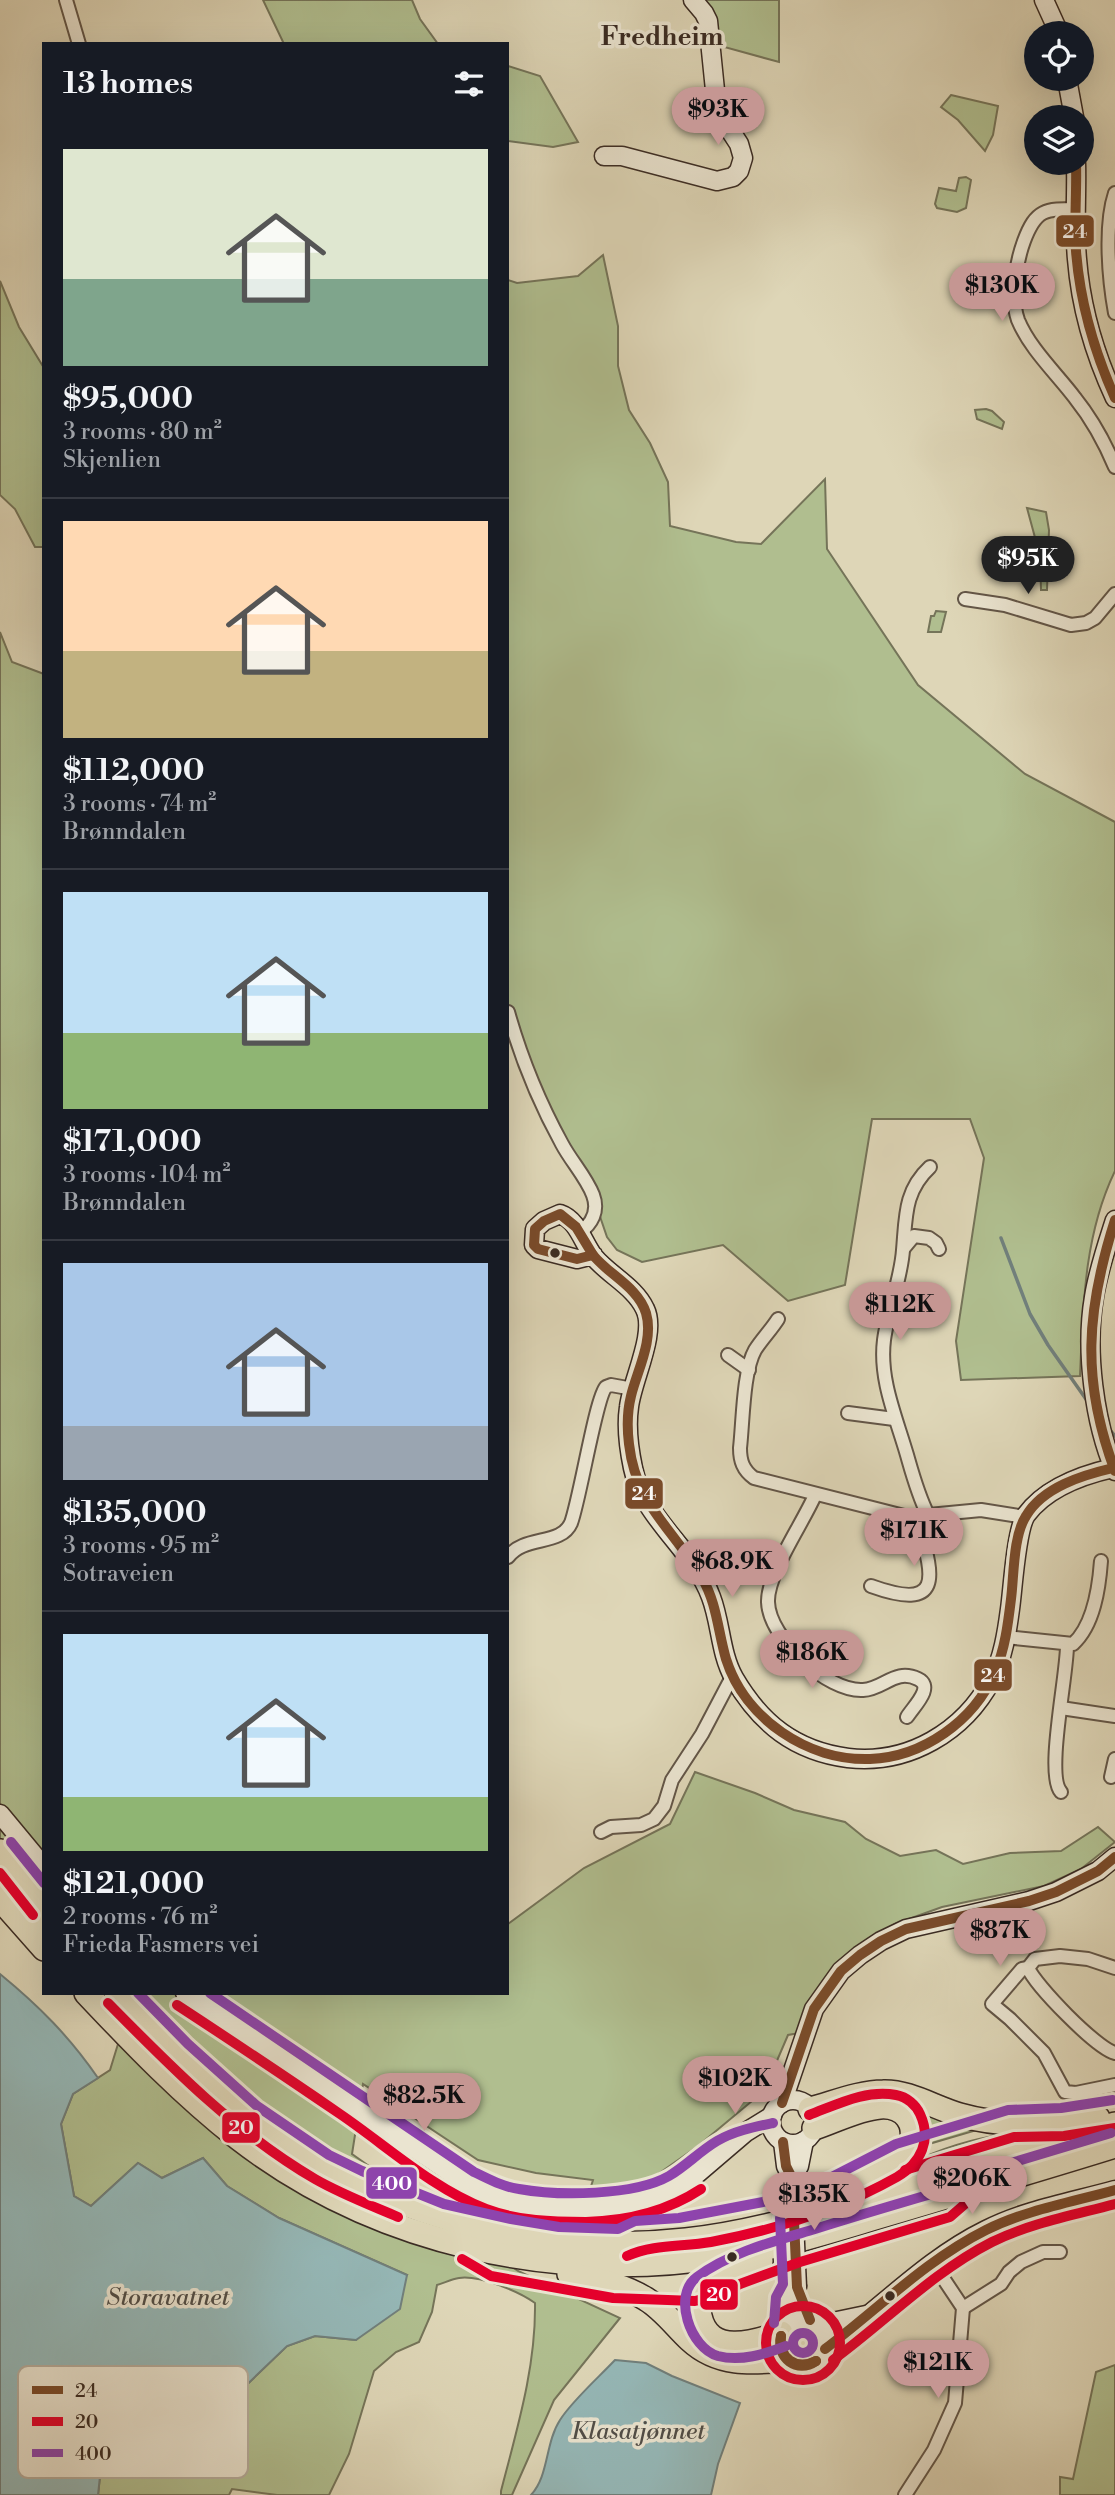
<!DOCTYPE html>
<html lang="en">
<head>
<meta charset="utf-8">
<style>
  body { margin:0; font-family:"Libre Bodoni",serif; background:#20242c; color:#f1f3f6; height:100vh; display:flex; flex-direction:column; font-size:26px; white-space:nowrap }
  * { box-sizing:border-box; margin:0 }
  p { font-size:23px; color:#9ea1a6 }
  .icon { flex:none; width:38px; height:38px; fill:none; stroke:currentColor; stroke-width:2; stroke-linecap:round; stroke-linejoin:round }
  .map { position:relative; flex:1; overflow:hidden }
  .panel { position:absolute; left:42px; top:42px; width:467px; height:1953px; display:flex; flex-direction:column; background:#171b24; border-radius:0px; box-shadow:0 7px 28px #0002 }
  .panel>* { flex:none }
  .fabs { position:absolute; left:1024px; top:21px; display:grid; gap:14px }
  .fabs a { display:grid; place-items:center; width:70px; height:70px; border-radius:50%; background:#171b24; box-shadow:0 7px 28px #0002; font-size:35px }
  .price { position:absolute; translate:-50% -60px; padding:0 16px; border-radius:24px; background:#c59692; color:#111; font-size:23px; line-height:46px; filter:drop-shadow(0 2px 4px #0008) }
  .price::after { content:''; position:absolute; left:50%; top:42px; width:21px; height:16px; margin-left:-10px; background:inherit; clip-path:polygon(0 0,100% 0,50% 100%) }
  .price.on { background:#222; color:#fff }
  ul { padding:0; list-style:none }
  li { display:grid; align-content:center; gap:14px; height:371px; padding:0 21px }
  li+li { border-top:2px solid #363941 }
  li span { display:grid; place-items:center; height:217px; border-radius:0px; color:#555 }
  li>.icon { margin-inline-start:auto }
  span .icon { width:126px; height:126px; fill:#fffc; stroke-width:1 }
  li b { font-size:30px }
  h2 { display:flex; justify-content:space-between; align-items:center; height:84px; padding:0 21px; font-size:30px }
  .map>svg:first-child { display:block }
</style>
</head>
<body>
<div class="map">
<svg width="1115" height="2495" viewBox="0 0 1115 2495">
  <rect width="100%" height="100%" fill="#ded6b7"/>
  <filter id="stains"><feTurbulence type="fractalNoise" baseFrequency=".00286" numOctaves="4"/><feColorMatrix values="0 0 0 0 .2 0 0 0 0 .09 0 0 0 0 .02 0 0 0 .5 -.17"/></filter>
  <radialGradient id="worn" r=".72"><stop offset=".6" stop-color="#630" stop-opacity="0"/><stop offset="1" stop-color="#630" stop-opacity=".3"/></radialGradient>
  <!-- green -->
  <g fill="#b0be8f" stroke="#757459" stroke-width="2">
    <path d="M263,0h149l8,19 18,25h-154z"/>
    <path d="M698,0h81v62l-62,-17z"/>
    <path d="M508,66l32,10 38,66 -25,5 -45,-6z"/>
    <path d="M951,95l47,11 -5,29 -8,16 -27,-31 -17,-13z"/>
    <path d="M966,177l5,3 -5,28 -9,4 -20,-4 -2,-4 4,-16 17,3 3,-13z"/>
    <path d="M603,255l15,71v40l11,44 21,33 18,39 2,44 66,16 25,2 64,-65 2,70 91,136 107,89 90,48v349c-31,64 -32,135 -35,205l-119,4 -5,-39 28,-183 -14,-39h-98l-27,166 -57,16 -65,-56 -81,17 -25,-12 -10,-13 -14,-41 -29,-48 -56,-136v-732l9,3 61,-7z"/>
    <path d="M0,281l19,46 25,41v179h-9l-20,-38 -15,-14z"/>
    <path d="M986,409l6,2 12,11 -2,7 -25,-10 -2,-9z"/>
    <path d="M1027,508l19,4 3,18 -2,60h-6l-1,-34z"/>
    <path d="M936,611l10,1 -5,20h-13l3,-16h3z"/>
    <path d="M0,632l12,30 32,12v1254l-44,-49z"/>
    <path d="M695,1772l60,21 39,17 51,12 21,17 34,17 36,-6 27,14 47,-11 51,-2 37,-24 17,15 -34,27 -37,17 -102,21 -47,17 -39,23 -24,23 -33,63 -11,2 -24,56 -66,55 -47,33 -30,12 -34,8 6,-19 -57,-7 -58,-13 -115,-76 -11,70 166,117 102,47 -66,82 -42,95h-11v-4c16,-62 35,-124 34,-188 -17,-12 -56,-28 -76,-25 -7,1 -15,5 -22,7l-5,27 -13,30 -23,10 -22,19 -25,83 -20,41h-52l-45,-6 -3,6h-131l3,-27 32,-21 12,-15 22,-15 42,4 78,-75 28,-10 41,4 51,-65 -128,-57 -52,-32 -24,-28 -41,20 -24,-15 -47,43 -17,-10 -13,-72 12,-30 37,-24 8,-26 -34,-51h424v-69l76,-56 86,-44z"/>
    <path d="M901,2100l86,27 -65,19c5,-25 -3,-30 -21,-46z"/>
    <path d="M1079,2125l-207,62c63,-46 131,-56 207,-62z"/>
    <path d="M1115,2365v130h-55v-18l13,2 23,-107z"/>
  </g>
  <!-- water -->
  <g fill="#95b7b6" stroke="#717f7b" stroke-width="2">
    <path d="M0,1974c39,32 69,62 98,104l-25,16 -12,30 13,72 17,10 47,-43 24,15 41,-20 24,28 52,32 128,57 -7,34 -44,31 -41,-4 -28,10 -78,75 -42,-4 -22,15 -12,15 -32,20 -3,28h-98z"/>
    <path d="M615,2360l31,3 26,13 68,27 -22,61 -7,31h-180c18,-19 14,-52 29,-75 12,-19 39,-43 55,-60z"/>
  </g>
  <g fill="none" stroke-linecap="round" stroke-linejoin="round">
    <!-- stream -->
    <g stroke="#717f7b" stroke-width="3.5">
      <path d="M1001,1238l29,76 18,31 40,57"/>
      <path d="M1108,1428l7,8"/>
    </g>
    <!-- street casing -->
    <g stroke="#635648" stroke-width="16">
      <g id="street">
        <path d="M66,0l13,44"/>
        <path d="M1115,193c-11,33 -6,87 0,120"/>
        <path d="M1077,209c-32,0 -41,0 -53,32 -8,22 -14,56 -6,79 12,29 39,54 57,78 16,20 30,45 40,69"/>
        <path d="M965,599l40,6 66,20 15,-2 9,-5 20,-24"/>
        <path d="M508,1012c13,46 31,90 54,132 9,17 24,33 31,51 6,16 -1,29 -14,38"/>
        <path d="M904,1248l10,-12 15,2 7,5 3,6"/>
        <path d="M778,1319c-7,11 -16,20 -23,31 -12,21 -12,72 -15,98 0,13 3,22 14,30l154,39 73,-7 44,7"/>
        <path d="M728,1355l21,15"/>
        <path d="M848,1413l46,6"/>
        <path d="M815,1495c-12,28 -48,79 -47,107 1,36 59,90 95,88 21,-1 32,-22 55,-11 17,8 -5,28 -11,38"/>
        <path d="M928,1515c-10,-20 -15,-39 -21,-60 -11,-38 -28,-76 -23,-115 4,-31 17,-60 19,-90 3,-33 1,-59 27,-83"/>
        <path d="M508,1557c16,-22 53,-11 63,-34 9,-24 25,-126 35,-136 1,-1 3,-1 5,-2l22,4"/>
        <path d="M871,1586c78,28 60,-16 46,-68"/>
        <path d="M1005,1637l68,7c21,-19 26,-56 28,-83"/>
        <path d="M1061,1708l54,8"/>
        <path d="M1111,1777l4,-18"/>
        <path d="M1061,1792c-16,-17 7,-121 6,-148"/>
        <path d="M601,1832l10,-5 30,-2 13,-6 10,-13 8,-26 30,-46 31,-59"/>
        <path d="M1028,1968l-6,1 -30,35 18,15 34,34 21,39 11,1 39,-8"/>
        <path d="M1115,1968l-27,-9 -28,-3 -25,3 -7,9c8,18 68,80 87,85"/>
        <path d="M963,2308l38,-24 8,-12 12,-10 22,-10h17"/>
        <path d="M905,2495l29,-45 21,-47 8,-95 -30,-45"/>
      </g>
    </g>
    <!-- secondary casing -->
    <g stroke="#3a2b23" stroke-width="21">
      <g id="secondary">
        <path d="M1044,0l15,33"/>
        <path d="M1067,79l7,38"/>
        <path d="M604,156h18l95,25 16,-4 6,-6 4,-13 -4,-14 -22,-34 -9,-89 -4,-8 -11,-13"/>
        <path d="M1076,163c1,32 -2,65 1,96 4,50 17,94 38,139"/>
        <path d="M1115,1220c-8,25 -17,51 -21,77 -9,53 0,125 21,174"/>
        <path d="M593,1255l-16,4 -39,-10 -4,-4 1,-16 9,-8 16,-7c18,6 23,29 34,43 15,18 41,30 51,52 12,24 -13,71 -16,98 -3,20 0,42 4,61 10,50 61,82 78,129 10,26 9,56 23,81 27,46 61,73 114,80 60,7 116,-26 144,-79 11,-21 15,-47 18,-70 3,-21 6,-79 16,-94 20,-27 56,-40 87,-47"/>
        <path d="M0,1814l44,53"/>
        <path d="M185,1993l282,191 25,12 23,7 34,3 77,-1 25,-6 40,-20 55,-47 26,-16"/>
        <circle cx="793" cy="2122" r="22"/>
        <path d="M782,2103l32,-94 27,-38 19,-16 21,-14 25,-12 123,-28 27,-9 42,-21 17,-14"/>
        <path d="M783,2142l3,24 6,12"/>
        <path d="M792,2178l7,-12 5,-25"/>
        <circle cx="803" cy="2343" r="24"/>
        <path d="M788,2324l2,-24 7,-13"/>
        <path d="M818,2325l48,-10"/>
        <path d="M825,2349c55,-39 100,-89 161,-119 39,-20 86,-28 129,-40"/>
      </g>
    </g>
    <!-- highway casing -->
    <g stroke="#3a2b23" stroke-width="26">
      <g id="highway">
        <path d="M0,1851l44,55"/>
        <path d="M0,1879l44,45"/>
        <path d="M0,1899l44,50"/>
        <path d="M86,1993c48,51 97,102 152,145 137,106 319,146 489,118 56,-9 110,-27 165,-43 74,-22 149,-44 223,-67"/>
        <path d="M116,1993c56,48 102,106 163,147 119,79 265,116 407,100 73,-8 144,-31 213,-52 72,-22 144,-43 216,-64"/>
        <path d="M810,2109c23,-6 50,-17 73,-17 26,-1 52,16 77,23 42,12 94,11 138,3"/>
        <path d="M814,2128c22,-7 43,-19 66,-21 11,-1 23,3 28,12 7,10 5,25 -3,35 -14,16 -70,38 -91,45"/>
        <path d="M761,2261c-17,6 -45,12 -57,29 -5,7 -6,17 -4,26 9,40 53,27 81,17"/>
        <path d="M569,2274c27,6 53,10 77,25 17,10 29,27 44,41 28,26 61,23 97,20"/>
      </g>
    </g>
    <!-- street -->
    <use href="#street" stroke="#eae4d0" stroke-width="12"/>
    <!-- secondary -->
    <use href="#secondary" stroke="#eae4d0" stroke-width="18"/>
    <!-- highway -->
    <use href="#highway" stroke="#ded6b7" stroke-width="23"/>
    <!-- secondary-bridge casing -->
    <g stroke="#3a2b23" stroke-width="21" stroke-linecap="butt">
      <path id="secondary-bridge" d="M792,2178l5,109"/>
    </g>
    <!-- secondary-bridge -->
    <use href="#secondary-bridge" stroke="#eae4d0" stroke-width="18"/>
    <!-- bus-1 casing -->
    <g stroke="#eae4d0" stroke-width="16">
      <g id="bus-1">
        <path d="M1076,163c1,29 -2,58 0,88 4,51 18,100 39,147"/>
        <path d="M560,1214l16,13 17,28 -16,4 -39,-10 -4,-4 1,-16 9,-8z"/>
        <path d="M1115,1220c-29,91 -34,160 0,251"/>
        <path d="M593,1255c16,20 45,32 53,58 8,27 -9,58 -15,83 -4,16 -4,32 -2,48 7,62 44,84 73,134 15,25 16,54 24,81 19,60 82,102 144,100 53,-2 104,-38 125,-87 10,-23 13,-48 16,-73 3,-23 2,-63 15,-83 17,-29 57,-41 87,-48"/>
        <path d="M782,2103l32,-94 27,-38 19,-16 21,-14 25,-12 123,-28 27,-9 42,-21 17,-14"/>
        <path d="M783,2142l3,24 6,12 5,109 13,33"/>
        <path d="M781,2336c-3,22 15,35 35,25"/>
        <path d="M781,2336c-5,22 16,38 35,25"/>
        <path d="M825,2349c53,-40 101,-89 161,-119 40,-20 86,-28 129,-40"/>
      </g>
    </g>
    <!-- bus-2 casing -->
    <g stroke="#eae4d0" stroke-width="16">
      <g id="bus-2">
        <path d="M0,1873l33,42"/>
        <path d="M108,2003c64,65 128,130 207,176 26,15 55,26 83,38"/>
        <path d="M177,2005c55,36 109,72 163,109 47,32 92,74 146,95 32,12 67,13 100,13 42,-1 80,-10 115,-33"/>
        <path d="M905,2170l109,-33 50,-1 51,-8"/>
        <path d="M627,2256c27,-12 55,-9 84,-14 64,-12 129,-33 186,-65 24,-14 35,-37 23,-63 -4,-9 -13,-17 -24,-19 -30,-6 -60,10 -87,20"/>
        <path d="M462,2259l29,17 122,22 82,3 23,-6 22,-11 60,-22 150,-45 15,-13"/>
        <circle cx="803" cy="2343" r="37"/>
        <path d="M833,2360c53,-39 100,-88 159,-118 39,-19 82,-27 123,-38"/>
      </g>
    </g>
    <!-- bus-3 casing -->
    <g stroke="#eae4d0" stroke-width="16">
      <g id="bus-3">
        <path d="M11,1842l33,41"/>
        <path d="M138,1993l50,51 69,62 72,49 33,16 82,33 67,15 48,8 59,2 17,-8 44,-3 84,-16 67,-24 66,-34 112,-34 53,-2 52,-8"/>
        <path d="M210,1993l264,179c15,7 29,15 45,17 39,7 115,7 150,-13 17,-10 31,-25 48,-35 17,-10 37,-14 56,-18"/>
        <path d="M774,2323l2,-26 7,-13 -3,-66"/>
        <circle cx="803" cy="2343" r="10"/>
        <path d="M786,2346c-21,8 -45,16 -68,10 -28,-8 -46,-61 -21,-79 34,-25 78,-36 118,-48 41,-13 82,-25 123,-37l13,-11 160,-48"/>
      </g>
    </g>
    <!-- bus-1 -->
    <use href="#bus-1" stroke="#7a4b2a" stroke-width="10"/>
    <!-- bus-2 -->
    <use href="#bus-2" stroke="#e4002b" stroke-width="10"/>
    <!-- bus-3 -->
    <use href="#bus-3" stroke="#8e44ad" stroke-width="10"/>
  </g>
  <!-- markers -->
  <g fill="#3a2b23" stroke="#eae4d0" stroke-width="2.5">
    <circle cx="555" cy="1253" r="6"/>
    <circle cx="732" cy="2257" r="6"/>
    <circle cx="890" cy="2296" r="6"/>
  </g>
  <g text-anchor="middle" stroke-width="7" stroke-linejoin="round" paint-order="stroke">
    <!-- water labels -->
    <g font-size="24" font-style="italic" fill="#514e48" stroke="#eae4d0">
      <text x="168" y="2305">Storavatnet</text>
      <text x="638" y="2439">Klasatjønnet</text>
    </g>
    <!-- quarter labels -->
    <g font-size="26" font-weight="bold" fill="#3a2b23" stroke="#eae4d0">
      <text x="662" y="45">Fredheim</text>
    </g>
  </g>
  <!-- legend -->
  <rect x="18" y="2366" width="230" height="112" rx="10" fill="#eae4d0" stroke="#b5ac9c" stroke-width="2"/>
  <rect x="32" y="2386" width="31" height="8" fill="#7a4b2a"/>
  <rect x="32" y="2417" width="31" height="9" fill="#e4002b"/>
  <rect x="32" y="2449" width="31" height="8" fill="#8e44ad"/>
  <g font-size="19" fill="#3a2b23">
    <text x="75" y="2397">24</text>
    <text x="75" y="2428">20</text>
    <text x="75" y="2460">400</text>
  </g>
  <g stroke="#eae4d0" stroke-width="2.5">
    <rect x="1055" y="214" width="40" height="34" rx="7" fill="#7a4b2a"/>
    <rect x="624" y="1477" width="40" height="33" rx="7" fill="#7a4b2a"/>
    <rect x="973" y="1658" width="40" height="34" rx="7" fill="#7a4b2a"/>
    <rect x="221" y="2111" width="40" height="33" rx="7" fill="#e4002b"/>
    <rect x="365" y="2166" width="53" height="34" rx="7" fill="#8e44ad"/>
    <rect x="699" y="2278" width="40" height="33" rx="7" fill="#e4002b"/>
  </g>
  <g font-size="19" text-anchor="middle" font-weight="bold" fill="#fff">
    <text x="1075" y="238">24</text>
    <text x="644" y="1500">24</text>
    <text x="993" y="1682">24</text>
    <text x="241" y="2134">20</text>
    <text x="392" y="2190">400</text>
    <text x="719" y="2301">20</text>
  </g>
  <rect width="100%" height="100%" filter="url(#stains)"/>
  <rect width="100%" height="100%" fill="url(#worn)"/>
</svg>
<div class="fabs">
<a><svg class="icon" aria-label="locate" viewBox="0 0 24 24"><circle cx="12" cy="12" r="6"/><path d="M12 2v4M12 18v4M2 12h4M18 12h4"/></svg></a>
<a><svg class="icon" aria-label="layers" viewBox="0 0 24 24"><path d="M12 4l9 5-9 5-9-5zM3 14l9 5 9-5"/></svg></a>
</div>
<b class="price" style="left:718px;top:147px">$93K</b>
<b class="price" style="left:1002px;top:323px">$130K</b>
<b class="price on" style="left:1028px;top:596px">$95K</b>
<b class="price" style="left:900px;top:1342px">$112K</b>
<b class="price" style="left:914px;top:1568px">$171K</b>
<b class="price" style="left:732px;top:1599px">$68.9K</b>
<b class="price" style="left:812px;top:1690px">$186K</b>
<b class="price" style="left:1000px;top:1968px">$87K</b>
<b class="price" style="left:735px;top:2116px">$102K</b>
<b class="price" style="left:424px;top:2133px">$82.5K</b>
<b class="price" style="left:972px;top:2216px">$206K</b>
<b class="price" style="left:814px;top:2232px">$135K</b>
<b class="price" style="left:938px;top:2400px">$121K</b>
<section class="panel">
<h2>13 homes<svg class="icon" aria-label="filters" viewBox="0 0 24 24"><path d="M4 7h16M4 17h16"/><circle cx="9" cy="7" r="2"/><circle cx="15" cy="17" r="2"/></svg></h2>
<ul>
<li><span style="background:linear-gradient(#dfe7d0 60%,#7fa58c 0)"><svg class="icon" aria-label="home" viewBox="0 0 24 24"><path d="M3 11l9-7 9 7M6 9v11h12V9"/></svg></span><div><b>$95,000</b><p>3 rooms · 80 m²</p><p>Skjenlien</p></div></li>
<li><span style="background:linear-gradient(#ffd9b3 60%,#c2b280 0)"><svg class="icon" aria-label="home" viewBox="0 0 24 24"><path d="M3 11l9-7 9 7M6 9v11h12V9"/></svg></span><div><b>$112,000</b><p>3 rooms · 74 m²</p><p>Brønndalen</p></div></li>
<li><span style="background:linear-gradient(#bfe0f5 65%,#8fb573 0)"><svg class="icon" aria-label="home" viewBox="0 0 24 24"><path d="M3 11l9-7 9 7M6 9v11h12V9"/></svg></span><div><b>$171,000</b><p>3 rooms · 104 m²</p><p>Brønndalen</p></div></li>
<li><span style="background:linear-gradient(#a9c7e8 75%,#9aa5b1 0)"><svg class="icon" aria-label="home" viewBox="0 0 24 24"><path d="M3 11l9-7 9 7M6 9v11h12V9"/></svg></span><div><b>$135,000</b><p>3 rooms · 95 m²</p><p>Sotraveien</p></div></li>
<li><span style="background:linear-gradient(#bfe0f5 75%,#8fb573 0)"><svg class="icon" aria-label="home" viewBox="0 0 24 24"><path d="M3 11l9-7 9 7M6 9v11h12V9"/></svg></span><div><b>$121,000</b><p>2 rooms · 76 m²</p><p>Frieda Fasmers vei</p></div></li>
</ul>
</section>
</div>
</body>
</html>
